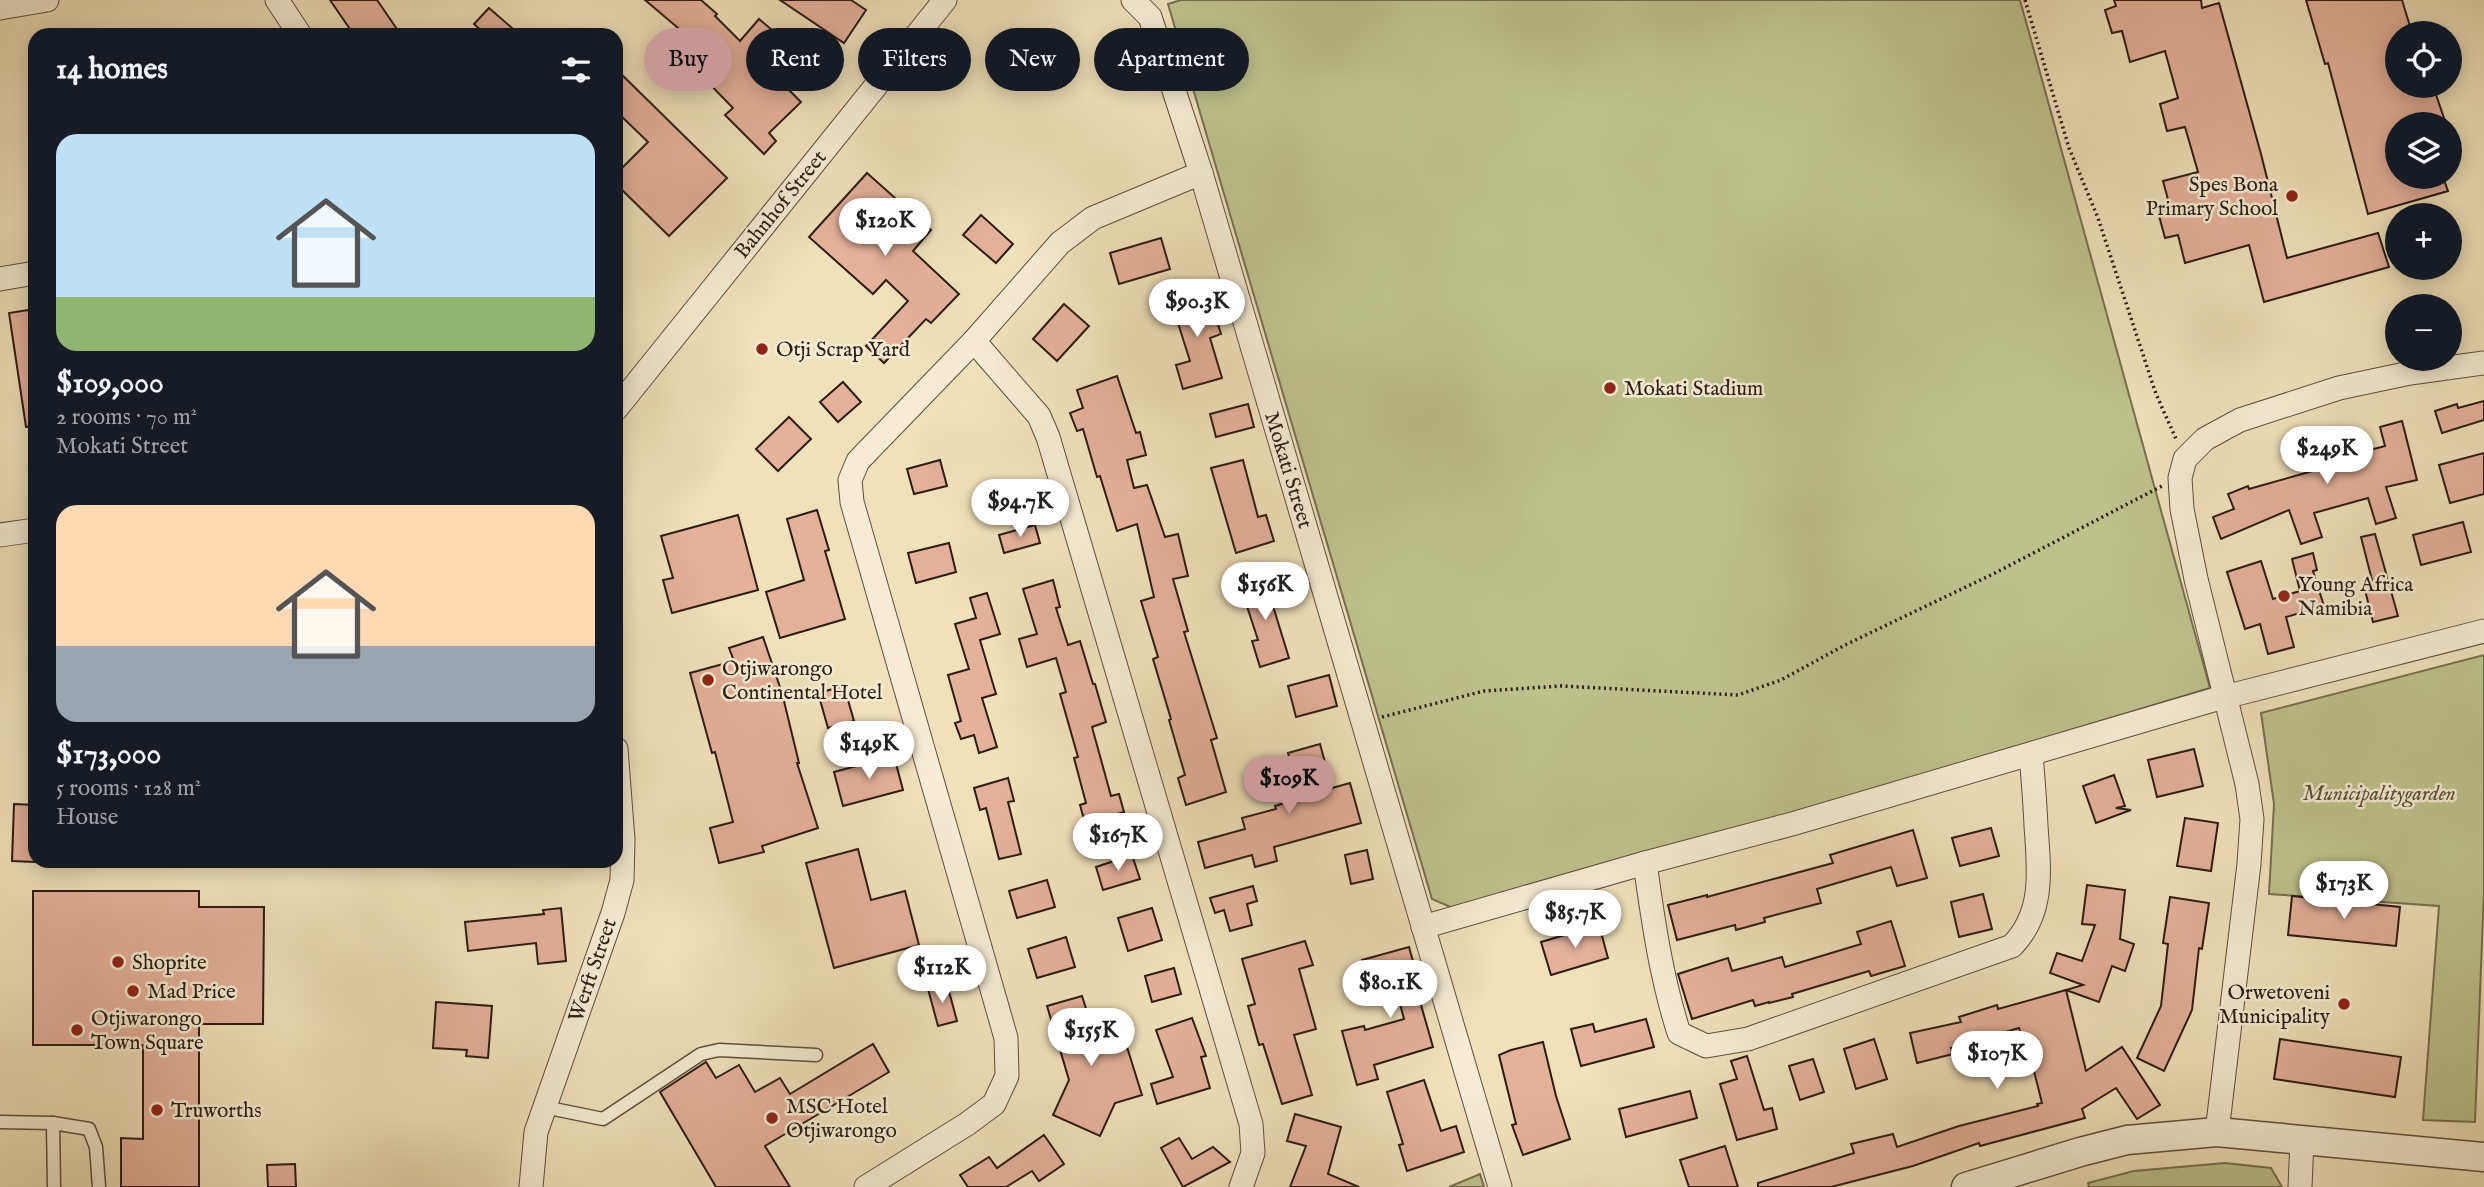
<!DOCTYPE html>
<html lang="en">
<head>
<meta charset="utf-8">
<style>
  body { margin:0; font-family:"IM FELL English",serif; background:#242831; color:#f1f3f6; height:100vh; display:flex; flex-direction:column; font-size:26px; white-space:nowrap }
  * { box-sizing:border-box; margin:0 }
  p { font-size:23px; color:#9ea1a6 }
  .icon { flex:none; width:38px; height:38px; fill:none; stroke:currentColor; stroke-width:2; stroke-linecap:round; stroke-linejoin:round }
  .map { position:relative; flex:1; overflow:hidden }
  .details { position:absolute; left:28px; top:28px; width:595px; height:840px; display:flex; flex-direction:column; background:#171b24; border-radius:21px; box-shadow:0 4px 18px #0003 }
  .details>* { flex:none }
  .hud { position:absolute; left:644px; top:28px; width:665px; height:63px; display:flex; gap:14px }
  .fabs { position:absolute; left:2385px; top:21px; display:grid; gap:14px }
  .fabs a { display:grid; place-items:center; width:77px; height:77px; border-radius:50%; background:#171b24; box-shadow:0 4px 18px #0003; font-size:35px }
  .price { position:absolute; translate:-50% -60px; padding:0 16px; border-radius:24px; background:#fff; color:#222; font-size:23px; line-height:46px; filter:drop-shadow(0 2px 4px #0008) }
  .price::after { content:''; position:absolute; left:50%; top:42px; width:21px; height:16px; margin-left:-10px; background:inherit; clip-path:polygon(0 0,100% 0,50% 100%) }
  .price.selected { background:#c59692; color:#111 }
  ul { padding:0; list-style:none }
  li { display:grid; align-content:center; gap:14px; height:371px; padding:0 28px }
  li span { display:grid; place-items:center; height:217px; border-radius:21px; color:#555 }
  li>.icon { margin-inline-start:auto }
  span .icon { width:126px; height:126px; fill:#fffc; stroke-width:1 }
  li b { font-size:30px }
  h2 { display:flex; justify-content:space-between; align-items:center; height:84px; padding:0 28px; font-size:30px }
  .tag { padding:0 24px; border-radius:32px; background:#171b24; box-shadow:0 4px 18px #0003; font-size:24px; line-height:63px }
  .tag.selected { background:#c59692; color:#111 }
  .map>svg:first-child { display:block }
</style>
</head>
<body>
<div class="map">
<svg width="2484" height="1187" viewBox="0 0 2484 1187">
  <rect width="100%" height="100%" fill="#f0e1bb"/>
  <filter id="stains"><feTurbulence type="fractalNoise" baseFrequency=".00286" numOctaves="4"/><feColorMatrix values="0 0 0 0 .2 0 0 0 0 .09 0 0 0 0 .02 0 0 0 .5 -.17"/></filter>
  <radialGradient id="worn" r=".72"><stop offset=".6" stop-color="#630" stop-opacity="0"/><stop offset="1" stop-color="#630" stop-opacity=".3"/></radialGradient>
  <!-- green -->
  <g fill="#bdc28d" stroke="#756f50" stroke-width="2">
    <path d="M1181,0h839l190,688 -423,127 -332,94 -23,-10 -264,-895z"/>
    <path d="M2484,655v236l-9,231 -52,-2 16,-214 -170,-12 5,-90 -13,-91z"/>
    <path d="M2225,1163l46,5 11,19h-193l-1,-4 46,-12z"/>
    <path d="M1480,1174l4,13h-35z"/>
  </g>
  <!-- building -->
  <g fill="#e4b19b" stroke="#2d1c14" stroke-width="2">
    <path d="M330,0h47l24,35h-47z"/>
    <path d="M645,0h56l16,14 -2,2 25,25 19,-22 19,16 -21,23 44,44 -32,31 7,8 -12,13 -39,-39 8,-7 -36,-37 -9,9 -14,-14 23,-22z"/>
    <path d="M780,0h71l15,10 -22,33z"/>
    <path d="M2114,0h87l1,8 17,-5 42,151 26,104 91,-25 11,34 -125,35 -15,-57 -64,18 -7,-28 -13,3 -7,-26 12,-5 -7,-26 35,-9 -13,-45 -18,4 -7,-27 18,-6 -13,-47 -35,11 -8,-31 -10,2 -7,-23 11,-4z"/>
    <path d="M2306,0h96l10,33h-14v53h35l13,38h-48v53h45l5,14 -80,23 -40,-151 -3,1z"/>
    <path d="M489,8l31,27h-34l-12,-11z"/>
    <path d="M616,69l111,109 -58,58 -53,-52v-10l32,-32 -32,-31z"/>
    <path d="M867,173l64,57 -18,21 46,43 -28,29 -5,-4 -42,44 -18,-17 42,-45 -22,-21 -13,14 -64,-57z"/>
    <path d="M981,215l32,29 -17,19 -33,-28z"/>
    <path d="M1161,238l9,31 -51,15 -9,-31z"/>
    <path d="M1207,290l14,44 -11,4 12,40 -39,11 -7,-24 14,-4 -19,-60z"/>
    <path d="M1064,304l25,22 -32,35 -24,-22z"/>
    <path d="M35,309v117l-9,1 -17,-114z"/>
    <path d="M1117,376l19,57 4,-1 6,23 -19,5 7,28 13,-3 18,52 13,-3 10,42 -15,3 15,52 -4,1 33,106 -6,2 15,52 -40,13 -8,-27 7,-3 -16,-55 2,-1 -18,-60 5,-2 -17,-56 13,-4 -17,-73 -20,7 -17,-55 -3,1 -14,-48 -6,2 -7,-18 13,-5 -6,-18z"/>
    <path d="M843,382l18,20 -23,20 -18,-20z"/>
    <path d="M2484,401v19l-42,13 -7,-22 22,-7 1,4z"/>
    <path d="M1248,404l6,23 -38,10 -6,-23z"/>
    <path d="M789,417l22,22 -33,32 -22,-22z"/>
    <path d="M2402,421l15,59 -31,7 10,31 -20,6 -8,-26 -54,15 8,24 -21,7 -12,-34 -68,29 -8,-22 21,-8 -6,-15 20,-8 1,3 81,-23 -9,-30 27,-8 7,26 30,-8 -5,-19z"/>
    <path d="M2484,453v41l-34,9 -11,-38z"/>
    <path d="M940,460l7,26 -33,8 -7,-25z"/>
    <path d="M1243,460l15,57 8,-2 8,26 -38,12 -25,-85z"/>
    <path d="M817,510l12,40 -4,1 20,68 -65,19 -14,-46 38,-12 -17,-61z"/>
    <path d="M738,515l20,75 -86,23 -9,-33 10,-2 -12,-42z"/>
    <path d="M2463,522l8,30 -50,13 -8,-30z"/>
    <path d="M1035,525l5,18 -36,10 -5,-18z"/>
    <path d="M2375,534l23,82 -25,6 -8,-32 9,-2 -13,-51z"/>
    <path d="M949,543l7,29 -40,11 -8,-30z"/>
    <path d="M2313,553l4,17 -4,1 11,35 -38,11 8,30 -26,7 -8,-30 -15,5 -18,-57 34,-11 12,38 27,-8 -8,-32z"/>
    <path d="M1268,576l9,28 -4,2 16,52 -29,9 -8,-26 6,-1 -18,-55z"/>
    <path d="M1053,580l7,27 -4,1 12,37 12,-4 13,43h2l11,38 -14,5 19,69 8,-2 5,18 -39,11 -5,-18 6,-2 -12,-45 4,-1 -18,-63 6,-2 -10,-34 -29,9 -8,-28 18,-5 -14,-45z"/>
    <path d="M987,593l13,41 -20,6 16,54 -14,4 15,49 -18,6 -5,-18 -13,4 -6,-16 6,-2 -13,-46 21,-6 -14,-45 21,-6 -6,-20z"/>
    <path d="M763,637l19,56 17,70h-2l21,65 -56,18 2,6 -45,11 -9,-35 23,-6 -18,-70 -3,1 -22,-80 44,-12 -5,-13z"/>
    <path d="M1329,675l8,31 -41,11 -8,-31z"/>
    <path d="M844,686l10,35 -26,7 -10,-35z"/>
    <path d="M1320,744l12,44 18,-5 11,40 -87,24 3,14 -22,6 -3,-12 -47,13 -7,-26 47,-13 -3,-11 34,-9 -1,-3 26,-8 -13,-45z"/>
    <path d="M2194,749l9,37 -46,11 -9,-37z"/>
    <path d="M894,756l9,34 -60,16 -9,-34z"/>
    <path d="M2114,775l11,31 -9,2 15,2 -35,13 -13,-37z"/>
    <path d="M1008,778l6,23 -6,1 13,52 -22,5 -13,-51 -6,2 -6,-22z"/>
    <path d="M14,804l21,1v57l-23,-1z"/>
    <path d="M2185,818l33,5 -7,48 -34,-5z"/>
    <path d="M1991,828l8,28 -39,10 -8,-28z"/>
    <path d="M1913,830l14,48 -30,8 -6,-19 -74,22 4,14 -57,15 1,4 -29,8 -1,-5 -58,15 -9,-35 39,-10v2l126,-34 -3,-8z"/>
    <path d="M858,849l13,51 34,-9 14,54 -85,23 -28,-105z"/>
    <path d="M1367,850l6,29 -22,5 -6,-29z"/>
    <path d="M1132,855l8,24 -37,11 -7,-23z"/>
    <path d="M1047,880l8,27 -38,11 -8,-27z"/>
    <path d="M2087,885l38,5 -5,49 14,5 -9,27 -13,-5 -13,36 -33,-12 17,-5 -33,-12 7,-20 25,8 13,-36 -13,-1z"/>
    <path d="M1253,886l4,15 -10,3 5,21 -22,6 -6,-21 -9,3 -5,-15z"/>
    <path d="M33,891h166v16h65l-1,117h-64v163h-78v-49l22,1v-94h-110z"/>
    <path d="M1983,894l9,35 -33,8 -8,-35z"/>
    <path d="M2292,896l108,11 -4,39 -108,-11z"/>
    <path d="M2170,897l39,6 -7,46 -3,-1 -7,62 -28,61 -27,-13 24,-52 7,-62 -5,-1z"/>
    <path d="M561,908l5,53 -28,3 -2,-21 -68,8 -3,-29 79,-8 -1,-4z"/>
    <path d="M1152,908l10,32 -34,11 -10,-33z"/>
    <path d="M1891,921l14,45 -34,10 -2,-5 -77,23 1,3 -24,6v-1l-14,4 -2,-6 -61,19 -14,-45 50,-16 4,13 50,-14 3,10 76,-23 -4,-12z"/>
    <path d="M1599,925l9,33 -57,17 -10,-33z"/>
    <path d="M1066,937l9,30 -38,11 -9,-29z"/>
    <path d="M1305,941l8,24 -14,4 17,60 -22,6 18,60 -30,9 -19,-60 -4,1 -11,-39 7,-2 -13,-45z"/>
    <path d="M1409,947l12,43 -4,1 16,56 -59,18 4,14 -21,6 -15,-54 22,-5 1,4 39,-11 -13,-49 -24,7 -5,-17z"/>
    <path d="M1174,968l7,26 -29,8 -7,-26z"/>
    <path d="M947,984l10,37 -19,5 -10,-37z"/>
    <path d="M2066,990l20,81 36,-24 38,58 -23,14 -21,-31 -34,21 3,9 -105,28 -1,-3 -66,23 -82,21h-73v-4l96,-30 -3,-9 42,-10 4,13 62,-21 79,-20 -1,-2 5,-1 -15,-60 -3,1 -5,-16 -68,20 2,6 -36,9 -7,-30 51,-11 -2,-5 38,-12 1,4z"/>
    <path d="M1082,996l14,44 26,-9 20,64 -27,8 -15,33 -47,-21 16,-35 -22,-74z"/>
    <path d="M436,1002l56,4 -4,52 -22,-2 1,-6 -34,-2z"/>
    <path d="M1192,1018l14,38 -5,1 9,31 -53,16 -6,-20 22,-7 -17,-47z"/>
    <path d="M1646,1019l8,28 -73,19 -10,-37 22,-5 2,8z"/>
    <path d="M1874,1039l13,40 -31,10 -12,-40z"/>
    <path d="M2280,1039l121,18 -6,40 -121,-18z"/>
    <path d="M1543,1042l13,54 14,43 -47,16 -11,-30 4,-1 -17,-69 12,-5z"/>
    <path d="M873,1044l16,28 -124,74 25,41h-74l-56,-95 46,-30 10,16 23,-13 16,27 25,-14 10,16z"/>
    <path d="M1747,1056l17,54 8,-2 5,21 -40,11 -17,-56 17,-5 -6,-18z"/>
    <path d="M1813,1059l11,33 -24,8 -11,-34z"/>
    <path d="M1424,1080l17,51 15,-5 8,26 -57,19 -8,-26 4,-1 -16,-52z"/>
    <path d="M1690,1091l7,27 -71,19 -7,-28z"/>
    <path d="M1295,1114l46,13 -13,47 31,13h-69l16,-41 -19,-5z"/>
    <path d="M1044,1135l20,29 -25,17 -7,-10 -26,16h-38l-8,-12 29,-18 8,11z"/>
    <path d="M1179,1138l13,21 21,-12 17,15 -47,25 -22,-39z"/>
    <path d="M1725,1146l13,41h-49l-9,-27z"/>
    <path d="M295,1164l1,23h-28l-1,-22z"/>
  </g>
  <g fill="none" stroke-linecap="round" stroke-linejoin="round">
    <!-- service casing -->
    <g stroke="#5e4d3e" stroke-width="15">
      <g id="service">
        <path d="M544,1107l59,12 98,-65 18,-4 97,5"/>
        <path d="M0,1122l53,1 36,6 7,18 3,40"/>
        <path d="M53,1123l1,64"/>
      </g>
    </g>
    <!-- minor casing -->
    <g stroke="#5e4d3e" stroke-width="25">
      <g id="minor">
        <path d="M277,0l23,35"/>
        <path d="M1133,0l17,17 51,156 299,1014"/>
        <path d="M0,8l47,-8"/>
        <path d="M0,279l35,-6"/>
        <path d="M974,341l65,75 9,21 203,687 2,29 -12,34"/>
        <path d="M616,409l329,-409"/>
        <path d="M0,535l35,-5"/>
        <path d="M1645,863c8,57 16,114 34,170l27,13 42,-7 264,-93c33,-34 27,-76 24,-120 -1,-24 -3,-48 -5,-71"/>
        <path d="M1423,927l222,-64 147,-39 421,-124 271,-69"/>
        <path d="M2217,1132l32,-268 3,-45 -5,-35 -51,-205 -14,-70 -2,-31 5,-19 20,-20 35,-19 99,-32 71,-15 74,-10"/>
        <path d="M531,1187l5,-55 77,-219 9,-33 1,-40 -7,-91"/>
        <path d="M866,1187l101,-63 27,-20 13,-28 -1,-38 -154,-536 -2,-22 8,-19 116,-120 86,-98 33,-25 108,-45"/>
        <path d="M2300,1187l2,-47"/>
      </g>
    </g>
    <!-- tertiary casing -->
    <g stroke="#5e4d3e" stroke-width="31">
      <path id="tertiary" d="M1966,1187l114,-35 47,-12 90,-8 267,25"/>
    </g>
    <!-- path -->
    <g stroke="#2d1c14" stroke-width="3.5" stroke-dasharray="2 3.5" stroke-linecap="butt">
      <path d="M2025,0l44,148 29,70 58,176 21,47"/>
      <path d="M1382,717l102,-26 77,-5 177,9 43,-15 64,-35 150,-72 167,-87"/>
    </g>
    <!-- service -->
    <use href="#service" stroke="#f5ecd3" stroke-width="12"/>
    <!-- minor -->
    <use href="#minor" stroke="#f5ecd3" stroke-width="23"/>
    <!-- tertiary -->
    <use href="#tertiary" stroke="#f5ecd3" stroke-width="28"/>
  </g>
  <!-- markers -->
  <g fill="#8f2418" stroke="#f5ecd3" stroke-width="2.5">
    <circle cx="2292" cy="196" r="7"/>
    <circle cx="762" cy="349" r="7"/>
    <circle cx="1610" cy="388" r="7"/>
    <circle cx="2284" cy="596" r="7"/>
    <circle cx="708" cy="680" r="7"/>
    <circle cx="118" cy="962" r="7"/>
    <circle cx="133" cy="991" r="7"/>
    <circle cx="2344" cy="1004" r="7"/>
    <circle cx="77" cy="1030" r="7"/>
    <circle cx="157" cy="1110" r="7"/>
    <circle cx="772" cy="1118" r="7"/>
  </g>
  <g text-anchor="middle" stroke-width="5" stroke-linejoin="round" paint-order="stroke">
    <!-- poi labels -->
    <g font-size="21" fill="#2d1c14" stroke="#f5ecd3" text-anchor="start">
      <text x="2278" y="191" text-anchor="end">Spes Bona<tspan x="2278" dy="24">Primary School</tspan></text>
      <text x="776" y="356">Otji Scrap Yard</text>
      <text x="1624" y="395">Mokati Stadium</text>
      <text x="2298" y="591">Young Africa<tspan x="2298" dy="24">Namibia</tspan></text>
      <text x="722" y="675">Otjiwarongo<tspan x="722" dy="24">Continental Hotel</tspan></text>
      <text x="132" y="969">Shoprite</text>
      <text x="147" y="998">Mad Price</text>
      <text x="2330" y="999" text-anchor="end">Orwetoveni<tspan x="2330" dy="24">Municipality</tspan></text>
      <text x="91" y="1025">Otjiwarongo<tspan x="91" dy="24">Town Square</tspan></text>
      <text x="786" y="1113">MSC Hotel<tspan x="786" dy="24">Otjiwarongo</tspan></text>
      <text x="171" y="1117">Truworths</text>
    </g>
    <!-- street labels -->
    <g font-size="21" fill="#2d1c14" stroke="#f5ecd3">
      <text transform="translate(780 204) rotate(-51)" y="7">Bahnhof Street</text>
      <text transform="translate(1289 470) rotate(73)" y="7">Mokati Street</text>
      <text transform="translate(592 970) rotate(-71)" y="7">Werft Street</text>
    </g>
    <!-- park labels -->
    <g font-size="21" font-style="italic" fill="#584e38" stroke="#f5ecd3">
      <text x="2379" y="800">Municipalitygarden</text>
    </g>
  </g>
  <rect width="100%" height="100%" filter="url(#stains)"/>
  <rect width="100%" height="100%" fill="url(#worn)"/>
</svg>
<div class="fabs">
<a><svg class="icon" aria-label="locate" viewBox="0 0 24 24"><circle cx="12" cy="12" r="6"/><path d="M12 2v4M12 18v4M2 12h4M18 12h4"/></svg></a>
<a><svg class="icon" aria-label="layers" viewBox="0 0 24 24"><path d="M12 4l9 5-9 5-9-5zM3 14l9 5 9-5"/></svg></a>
<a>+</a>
<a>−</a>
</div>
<b class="price" style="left:885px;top:258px">$120K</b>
<b class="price" style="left:1197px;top:339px">$90.3K</b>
<b class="price" style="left:2327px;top:486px">$249K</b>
<b class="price" style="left:1020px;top:539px">$94.7K</b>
<b class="price" style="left:1265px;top:622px">$156K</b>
<b class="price" style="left:869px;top:781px">$149K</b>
<b class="price selected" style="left:1289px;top:816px">$109K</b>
<b class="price" style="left:1118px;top:873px">$167K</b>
<b class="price" style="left:2344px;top:921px">$173K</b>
<b class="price" style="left:1575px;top:950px">$85.7K</b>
<b class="price" style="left:942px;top:1005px">$112K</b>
<b class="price" style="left:1390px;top:1020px">$80.1K</b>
<b class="price" style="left:1091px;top:1068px">$155K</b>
<b class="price" style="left:1997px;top:1091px">$107K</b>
<div class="hud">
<a class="tag selected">Buy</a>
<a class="tag">Rent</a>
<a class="tag">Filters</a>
<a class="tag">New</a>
<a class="tag">Apartment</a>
</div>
<section class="details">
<h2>14 homes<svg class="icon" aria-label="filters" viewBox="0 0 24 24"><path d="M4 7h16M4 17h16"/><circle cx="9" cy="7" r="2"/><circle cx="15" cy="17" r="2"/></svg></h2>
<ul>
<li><span style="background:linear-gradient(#bfe0f5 75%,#8fb573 0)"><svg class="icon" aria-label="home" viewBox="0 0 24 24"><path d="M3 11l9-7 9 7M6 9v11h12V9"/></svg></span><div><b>$109,000</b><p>2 rooms · 70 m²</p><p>Mokati Street</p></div></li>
<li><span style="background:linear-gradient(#ffd9b3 65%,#9aa5b1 0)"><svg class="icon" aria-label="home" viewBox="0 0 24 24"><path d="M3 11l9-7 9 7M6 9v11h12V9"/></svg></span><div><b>$173,000</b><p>5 rooms · 128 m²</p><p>House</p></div></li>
</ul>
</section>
</div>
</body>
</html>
